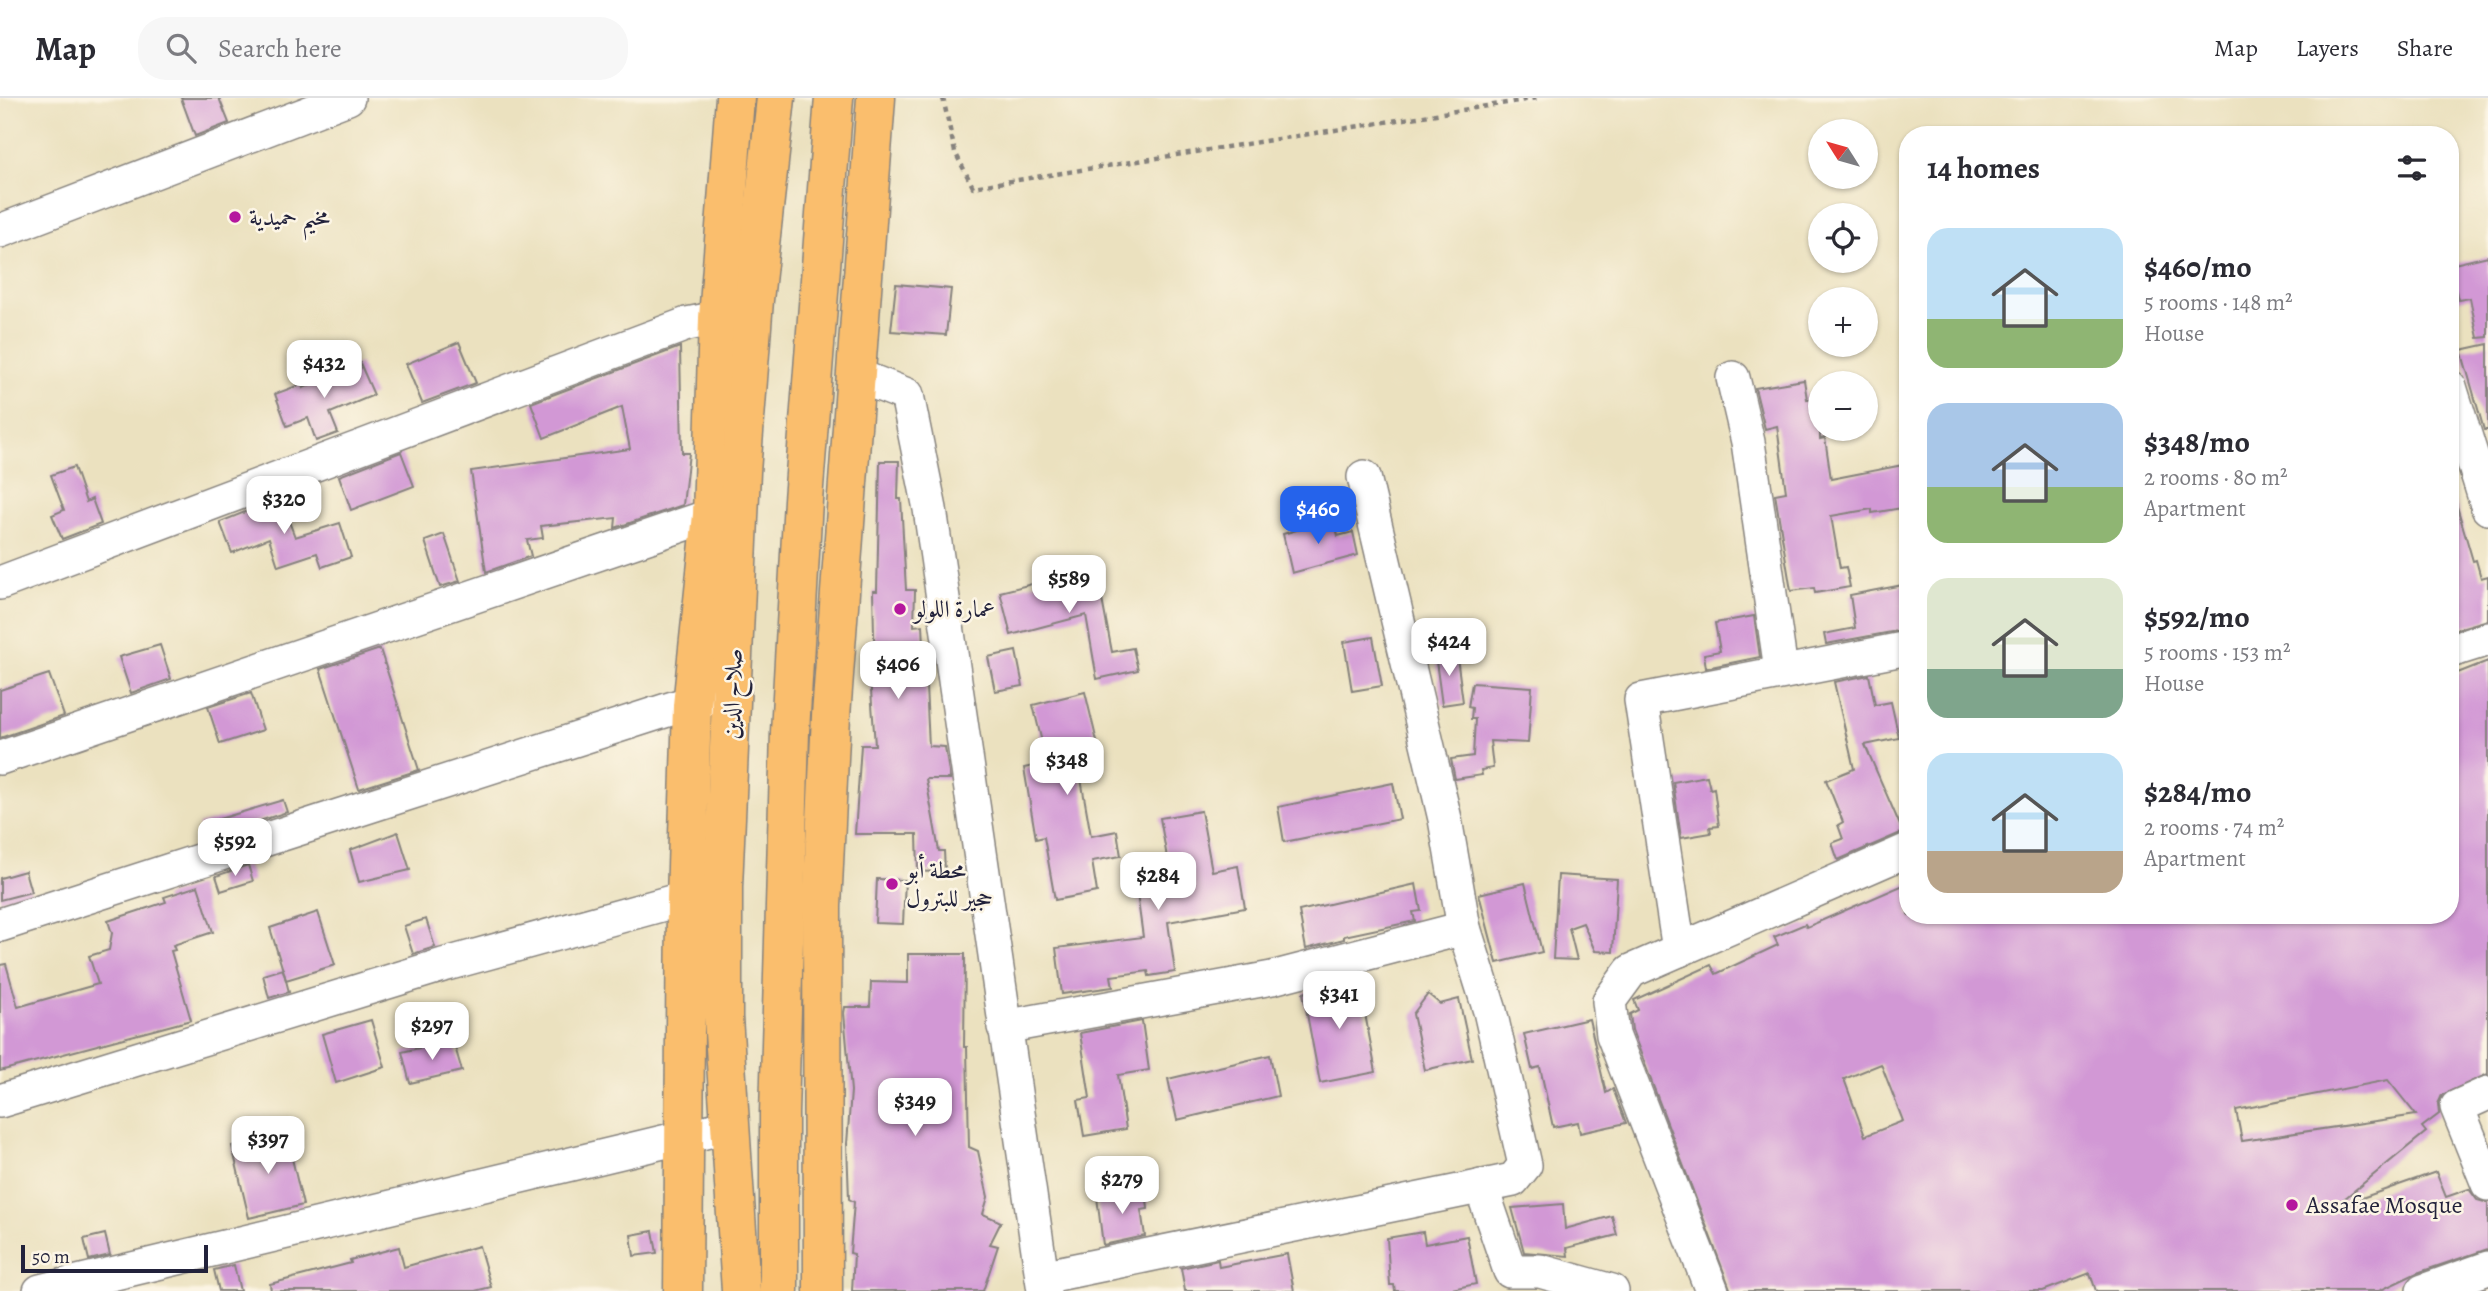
<!DOCTYPE html>
<html lang="en">
<head>
<meta charset="utf-8">
<style>
  body { margin:0; font-family:Alegreya,Amiri,serif; background:#f7f7f7; color:#2b2b33; height:100vh; display:flex; flex-direction:column; font-size:26px; white-space:nowrap }
  * { box-sizing:border-box; margin:0 }
  p { font-size:23px; color:#7c7c81 }
  .icon { flex:none; width:38px; height:38px; fill:none; stroke:currentColor; stroke-width:2; stroke-linecap:round; stroke-linejoin:round }
  .map { position:relative; flex:1; overflow:hidden }
  .details { position:absolute; left:1899px; top:28px; width:560px; height:798px; display:flex; flex-direction:column; background:#fff; border-radius:28px; box-shadow:0 2px 5px #0004 }
  .details>* { flex:none }
  .needle { width:46px; rotate:307deg }
  .controls { position:absolute; left:1808px; top:21px; display:grid; gap:14px }
  .controls a { display:grid; place-items:center; width:70px; height:70px; border-radius:50%; background:#fff; box-shadow:0 2px 5px #0004; font-size:35px }
  .scale { position:absolute; left:21px; bottom:18px; width:187px; box-sizing:border-box; padding-left:7px; border:4px solid #22223b; border-top:0; font-size:19px; line-height:24px; white-space:nowrap; color:#22223b; -webkit-text-stroke:5px #fcf5e5; paint-order:stroke }
  .price { position:absolute; translate:-50% -60px; padding:0 16px; border-radius:14px; background:#fff; color:#222; font-size:23px; line-height:46px; filter:drop-shadow(0 2px 4px #0008) }
  .price::after { content:''; position:absolute; left:50%; top:42px; width:21px; height:16px; margin-left:-10px; background:inherit; clip-path:polygon(0 0,100% 0,50% 100%) }
  .price.active { background:#2563eb; color:#fff }
  ul { padding:0; list-style:none }
  li { display:flex; align-items:center; gap:21px; height:175px; padding:0 28px }
  li span { display:grid; place-items:center; flex:none; width:196px; height:140px; border-radius:21px; color:#555 }
  li>.icon { margin-inline-start:auto }
  span .icon { width:84px; height:84px; fill:#fffc; stroke-width:1 }
  li b { font-size:30px }
  h2 { display:flex; justify-content:space-between; align-items:center; height:84px; padding:0 28px; font-size:30px }
  header { display:flex; align-items:center; gap:42px; box-sizing:border-box; height:98px; padding:0 35px; background:#fff; border-bottom:2px solid #e1e1e2 }
  header strong { font-size:33px }
  nav { display:flex; gap:38px; margin-inline-start:auto; font-size:24px }
  .search { width:490px; height:63px; background:#f7f7f7; display:flex; align-items:center; gap:18px; box-sizing:border-box; padding:0 24px; border-radius:28px; color:#7c7c81; font-size:26px }
  .map>svg:first-child { display:block }
</style>
</head>
<body>
<header>
<strong>Map</strong>
<div class="search"><svg class="icon" aria-label="search" viewBox="0 0 24 24"><circle cx="10" cy="10" r="6"/><path d="M15 15l6 6"/></svg>Search here</div>
<nav><a>Map</a><a>Layers</a><a>Share</a></nav>
</header>
<div class="map">
<svg width="2488" height="1193" viewBox="0 0 2488 1193">
  <rect width="100%" height="100%" fill="#fcf5e5"/>
  <filter id="ink" filterUnits="userSpaceOnUse"><feTurbulence type="fractalNoise" baseFrequency=".0143" numOctaves="2"/><feDisplacementMap in="SourceGraphic" scale="14" xChannelSelector="R" yChannelSelector="G"/><feConvolveMatrix kernelMatrix="1 2 1 2 8 2 1 2 1" color-interpolation-filters="sRGB"/></filter>
  <filter id="wash" filterUnits="userSpaceOnUse"><feTurbulence type="fractalNoise" baseFrequency=".00686" numOctaves="4" result="noise"/><feDisplacementMap in="SourceGraphic" scale="28" xChannelSelector="R" yChannelSelector="G"/><feGaussianBlur stdDeviation="1.57" result="paint"/><feColorMatrix in="noise" values="0 0 0 0 0 0 0 0 0 0 0 0 0 0 0 0 0 1.4 0 .05"/><feComposite in="paint" operator="in"/></filter>
  <g filter="url(#wash)">
    <rect width="100%" height="100%" fill="#ebe1bf"/>
    <g id="blocks">
      <!-- building -->
      <g fill="#d298d5" fill-rule="evenodd">
        <path d="M181,0h38l10,25 -34,13z"/>
        <path d="M2488,158v81l-10,1 -8,-40 -12,2 -2,-9 -6,1v-27z"/>
        <path d="M896,186l55,5 -5,46 -55,-4z"/>
        <path d="M459,244l17,41 -54,20 -16,-39z"/>
        <path d="M2488,246v86h-4l-23,-80z"/>
        <path d="M680,249l2,106h7l-6,52 -68,23 1,-10 -75,8 2,12 -16,2 4,16 -45,16 -15,-101 159,-22 -8,-42 -78,31 -13,-35z"/>
        <path d="M360,265l14,32 -44,18 8,20 -22,8 -8,-23 -21,8 -12,-32 27,-10 1,4z"/>
        <path d="M1804,282l3,19 13,-2v42l5,-1 6,41 77,-15v43l-36,6v-4l-41,7 9,52 6,-1 4,20 -35,6 -1,-5 -23,3 -16,-97 11,-2 -9,-66 -12,3 -10,-41z"/>
        <path d="M401,354l13,34 -63,24 -12,-34z"/>
        <path d="M880,363h19l-1,38h3l5,91h9l-1,36 9,-1 6,121 16,1 5,32h-24l13,72h5l1,20 -27,1 -1,-38h-62l6,-89h14l-5,-68 5,-1 -2,-85h4z"/>
        <path d="M74,369l12,35 6,-3 9,25 -39,15 -10,-24 12,-5 -13,-35z"/>
        <path d="M280,400l15,39 45,-14 11,34 -29,10 -5,-14 -39,13 -9,-28 -37,15 -12,-31z"/>
        <path d="M2450,405h6l17,58 3,-1 5,18 7,-2v44l-38,11z"/>
        <path d="M1334,421l4,17 15,-4 5,23 -66,18 -9,-39z"/>
        <path d="M444,436l16,47 -20,6 -15,-46z"/>
        <path d="M1096,470l16,84 21,-4 5,22 -41,9 -11,-64 -75,20 -11,-43z"/>
        <path d="M1908,486v45l-82,15 -2,-10 31,-6 -5,-33z"/>
        <path d="M1754,518l6,41 -54,11 -2,-14 16,-3 -5,-28z"/>
        <path d="M1373,539l9,49 -30,5 -8,-49z"/>
        <path d="M160,547l11,34 -40,14 -12,-36z"/>
        <path d="M380,551l39,121 -60,19 -39,-120z"/>
        <path d="M1456,552l7,52 -21,3 -7,-51z"/>
        <path d="M1016,553l7,35 -28,5 -7,-34z"/>
        <path d="M2488,563v413l-46,21 -4,9 1,10 -17,13 4,5 -93,76 103,-36 10,25 23,-8 8,11 11,3v46l-71,24 -38,18h-283l-6,-18 -47,18h-312l-99,-261 -2,-16 8,-4 -4,-10 77,-35 5,9 62,-29 -4,-8 31,-13 2,3 101,-44v32h542v-239zM1881,966l22,57 -38,15 -21,-57zM2388,982l28,35 -174,26 -6,-31z"/>
        <path d="M49,576l15,42 -64,22v-48z"/>
        <path d="M1869,577l6,30 16,-3 8,36 -34,7 38,87 -65,28 -6,-17 11,-4 -5,-14 5,-3 -17,-42 28,-11 -20,-87z"/>
        <path d="M1472,585l60,4 -4,56 -38,-2 3,27 -12,2 1,5 -27,4 -4,-20 22,-3 2,-37h-4l1,-11 -4,-1z"/>
        <path d="M1085,594l15,62 -22,8 13,74 26,-5 4,25 -29,5 5,31 -42,8 -11,-63 -8,2 -12,-71 23,-5 -14,-58z"/>
        <path d="M251,595l12,37 -43,14 -12,-37z"/>
        <path d="M1707,678l3,13 4,-1 5,38 -9,1 1,6 -30,5 -8,-56z"/>
        <path d="M1393,685l7,36 -116,23 -6,-35z"/>
        <path d="M283,702l4,12 -84,27 -4,-14z"/>
        <path d="M1201,713l11,60 26,-5 7,42 -77,14 7,50 -26,4 -1,-5 -37,5 2,11 -51,7 -6,-46 87,-11 -7,-51 35,-6 -11,-62z"/>
        <path d="M398,734l12,38 -51,12 -9,-32z"/>
        <path d="M248,767l5,16 -32,10 -5,-15z"/>
        <path d="M25,773l6,21 -31,8v-22z"/>
        <path d="M1558,777l59,4 -4,73 -18,-1 -12,-28 -14,5 8,32 -24,-1z"/>
        <path d="M877,781l28,1 -2,44 -28,-1z"/>
        <path d="M1525,785l17,69 -45,11 -18,-69z"/>
        <path d="M1416,786l5,27 -8,1 2,9 -71,15v3l-38,10 -7,-38z"/>
        <path d="M198,788l15,46 -40,13 2,5 -4,1 20,69 -191,51v-106l6,-1 12,43 80,-23 -9,-28 20,-6 3,-17 -4,-12 58,-19 -2,-5z"/>
        <path d="M318,814l17,53 -49,15 -16,-52z"/>
        <path d="M426,821l9,28 -22,7 -9,-28z"/>
        <path d="M908,856h57l-1,93h3l2,100 9,4 10,46 -5,17 18,8 -11,22 8,2 -15,45h-131l2,-37 -4,-1 4,-51 -5,-3 -2,-55 4,-53 -7,-78 1,-6h25l1,-25 37,1z"/>
        <path d="M283,871l6,23 -20,6 -6,-23z"/>
        <path d="M1351,879l1,6 7,-1 17,90 -56,11 -17,-90 8,-2 -1,-3z"/>
        <path d="M1428,896l12,10 19,-5 13,60 -47,11 -12,-56z"/>
        <path d="M1589,921l17,74 7,-4 13,34 -46,10 -2,-11 -25,5 -13,-60 -8,2 -8,-35z"/>
        <path d="M371,922l14,47 -49,16 -14,-49z"/>
        <path d="M1142,923l7,49 -31,5 8,54 -42,7 -6,-36 12,-2 -10,-65z"/>
        <path d="M453,942l9,31 -52,12 -8,-31z"/>
        <path d="M1270,957l8,41 -101,24 -9,-41z"/>
        <path d="M286,1035l17,72 -54,13 -17,-72z"/>
        <path d="M1146,1091l2,20 -7,1 4,26 -42,9 -6,-48z"/>
        <path d="M1563,1106l2,25 47,-13 5,19 -50,13 1,8 -44,-4 -12,-44z"/>
        <path d="M653,1133l4,22 -23,3 -3,-21z"/>
        <path d="M1423,1134l2,12 42,-8 9,48 -34,7h-47l-1,-6h-4l-3,-47z"/>
        <path d="M105,1136l5,21 -21,5 -5,-21z"/>
        <path d="M479,1148l12,41 -16,4h-204l-1,-7 81,-21 -1,-3 49,-13 5,20z"/>
        <path d="M1287,1156l7,37h-109l-4,-23 37,-8 1,7z"/>
        <path d="M234,1167l6,26h-21l-5,-21z"/>
      </g>
    </g>
  </g>
  <g filter="url(#ink)">
    <use href="#blocks" fill-opacity="0" stroke="#86827d" stroke-width="2"/>
    <g fill="none" stroke-linecap="round" stroke-linejoin="round">
      <!-- minor casing -->
      <g stroke="#86827d" stroke-width="36">
        <g id="minor">
          <path d="M0,133l348,-133"/>
          <path d="M858,278l49,19 23,114 114,782"/>
          <path d="M1733,280l15,64 33,228"/>
          <path d="M2450,289l38,121"/>
          <path d="M0,485l687,-259 31,-6"/>
          <path d="M2450,553l38,-12"/>
          <path d="M0,660l712,-243"/>
          <path d="M0,827l692,-223 24,-5"/>
          <path d="M1679,852l-38,-250 267,-52"/>
          <path d="M1004,929l268,-49 192,-50"/>
          <path d="M2488,995l-31,14 31,77"/>
          <path d="M0,1003l443,-136 268,-74"/>
          <path d="M1481,1088l29,85h30l72,20"/>
          <path d="M1042,1179l471,-97 12,-15 -35,-154 -26,-83 -19,-109 -81,-342"/>
          <path d="M40,1193l690,-165"/>
          <path d="M1712,1193l-99,-256 -4,-34 22,-30 277,-121"/>
          <path d="M2423,1193l65,-23"/>
        </g>
      </g>
      <!-- major casing -->
      <g stroke="#86827d" stroke-width="41">
        <g id="major">
          <path d="M683,1193l3,-392 6,-193 20,-191 6,-197 17,-220"/>
          <path d="M823,1193l-1,-384 9,-191 45,-618"/>
        </g>
      </g>
      <!-- highway casing -->
      <g stroke="#86827d" stroke-width="41">
        <g id="highway">
          <path d="M741,1193l-18,-274v-130l18,-415 13,-172 22,-202"/>
          <path d="M779,1193v-177l11,-382 13,-232 31,-402"/>
        </g>
      </g>
      <!-- path -->
      <path stroke="#86827d" stroke-width="4.5" stroke-dasharray="5 5" stroke-linecap="butt" d="M943,0l12,54 18,35 565,-89"/>
      <!-- minor -->
      <use href="#minor" stroke="#fff" stroke-width="33"/>
      <!-- major -->
      <use href="#major" stroke="#fabe6d" stroke-width="38"/>
      <!-- highway -->
      <use href="#highway" stroke="#fabe6d" stroke-width="38"/>
    </g>
  </g>
  <!-- markers -->
  <g fill="#b5179e" stroke="#fcf5e5" stroke-width="2.5">
    <circle cx="235" cy="119" r="7"/>
    <circle cx="900" cy="511" r="7"/>
    <circle cx="892" cy="786" r="7"/>
    <circle cx="2292" cy="1107" r="7"/>
  </g>
  <g text-anchor="middle" stroke-width="5" stroke-linejoin="round" paint-order="stroke">
    <!-- poi labels -->
    <g font-size="24" fill="#22223b" stroke="#fcf5e5" text-anchor="start">
      <text x="249" y="127">مخيم حميدية</text>
      <text x="914" y="519">عمارة اللولو</text>
      <text x="906" y="780">محطة أبو<tspan x="906" dy="28">حجير للبترول</tspan></text>
      <text x="2306" y="1115">Assafae Mosque</text>
    </g>
    <!-- street labels -->
    <g font-size="24" fill="#22223b" stroke="#fcf5e5">
      <text transform="translate(732 596) rotate(-88)" y="8">صلاح الدين</text>
    </g>
  </g>
</svg>
<div class="controls">
<a><svg class="needle" viewBox="-14 -14 28 28"><path d="M0-13l5 13h-10z" fill="#e53935"/><path d="M0 13l5-13h-10z" fill="#7c7c81"/></svg></a>
<a><svg class="icon" aria-label="locate" viewBox="0 0 24 24"><circle cx="12" cy="12" r="6"/><path d="M12 2v4M12 18v4M2 12h4M18 12h4"/></svg></a>
<a>+</a>
<a>−</a>
</div>
<div class="scale">50 m</div>
<b class="price" style="left:324px;top:302px">$432</b>
<b class="price" style="left:284px;top:438px">$320</b>
<b class="price active" style="left:1318px;top:448px">$460</b>
<b class="price" style="left:1069px;top:517px">$589</b>
<b class="price" style="left:1449px;top:580px">$424</b>
<b class="price" style="left:898px;top:603px">$406</b>
<b class="price" style="left:1067px;top:699px">$348</b>
<b class="price" style="left:235px;top:780px">$592</b>
<b class="price" style="left:1158px;top:814px">$284</b>
<b class="price" style="left:1339px;top:933px">$341</b>
<b class="price" style="left:432px;top:964px">$297</b>
<b class="price" style="left:915px;top:1040px">$349</b>
<b class="price" style="left:268px;top:1078px">$397</b>
<b class="price" style="left:1122px;top:1118px">$279</b>
<section class="details">
<h2>14 homes<svg class="icon" aria-label="filters" viewBox="0 0 24 24"><path d="M4 7h16M4 17h16"/><circle cx="9" cy="7" r="2"/><circle cx="15" cy="17" r="2"/></svg></h2>
<ul>
<li><span style="background:linear-gradient(#bfe0f5 65%,#8fb573 0)"><svg class="icon" aria-label="home" viewBox="0 0 24 24"><path d="M3 11l9-7 9 7M6 9v11h12V9"/></svg></span><div><b>$460/mo</b><p>5 rooms · 148 m²</p><p>House</p></div></li>
<li><span style="background:linear-gradient(#a9c7e8 60%,#8fb573 0)"><svg class="icon" aria-label="home" viewBox="0 0 24 24"><path d="M3 11l9-7 9 7M6 9v11h12V9"/></svg></span><div><b>$348/mo</b><p>2 rooms · 80 m²</p><p>Apartment</p></div></li>
<li><span style="background:linear-gradient(#dfe7d0 65%,#7fa58c 0)"><svg class="icon" aria-label="home" viewBox="0 0 24 24"><path d="M3 11l9-7 9 7M6 9v11h12V9"/></svg></span><div><b>$592/mo</b><p>5 rooms · 153 m²</p><p>House</p></div></li>
<li><span style="background:linear-gradient(#bfe0f5 70%,#b9a48a 0)"><svg class="icon" aria-label="home" viewBox="0 0 24 24"><path d="M3 11l9-7 9 7M6 9v11h12V9"/></svg></span><div><b>$284/mo</b><p>2 rooms · 74 m²</p><p>Apartment</p></div></li>
</ul>
</section>
</div>
</body>
</html>
